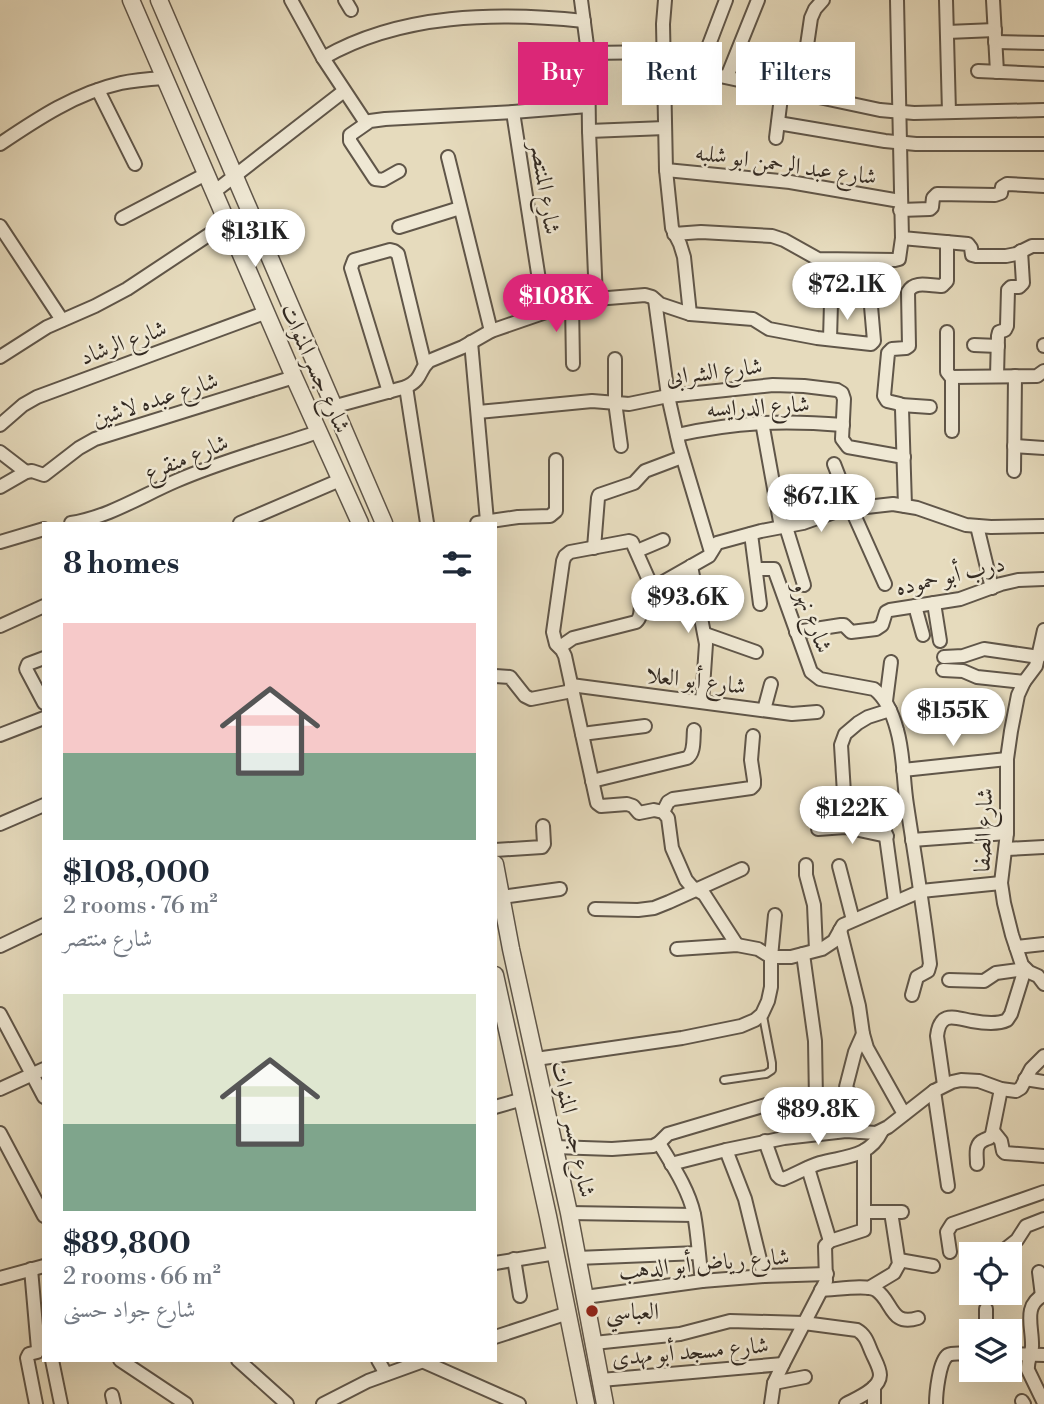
<!DOCTYPE html>
<html lang="en">
<head>
<meta charset="utf-8">
<style>
  body { margin:0; font-family:"Libre Bodoni",Amiri,serif; background:#f2f2f3; color:#1f2937; height:100vh; display:flex; flex-direction:column; font-size:26px; white-space:nowrap }
  * { box-sizing:border-box; margin:0 }
  p { font-size:23px; color:#747a83 }
  .icon { flex:none; width:38px; height:38px; fill:none; stroke:currentColor; stroke-width:2; stroke-linecap:round; stroke-linejoin:round }
  .map { position:relative; flex:1; overflow:hidden }
  .sheet { position:absolute; left:42px; top:522px; width:455px; height:840px; display:flex; flex-direction:column; background:#fff; border-radius:0px; box-shadow:0 7px 28px #0002 }
  .sheet>* { flex:none }
  .banner { position:absolute; left:518px; top:42px; width:420px; height:63px; display:flex; gap:14px }
  .fabs { position:absolute; left:959px; top:1242px; display:grid; gap:14px }
  .fabs a { display:grid; place-items:center; width:63px; height:63px; border-radius:0px; background:#fff; box-shadow:0 7px 28px #0002; font-size:35px }
  .price { position:absolute; translate:-50% -60px; padding:0 16px; border-radius:24px; background:#fff; color:#222; font-size:23px; line-height:46px; filter:drop-shadow(0 2px 4px #0008) }
  .price::after { content:''; position:absolute; left:50%; top:42px; width:21px; height:16px; margin-left:-10px; background:inherit; clip-path:polygon(0 0,100% 0,50% 100%) }
  .price.selected { background:#db2777; color:#fff }
  ul { padding:0; list-style:none }
  li { display:grid; align-content:center; gap:14px; height:371px; padding:0 21px }
  li span { display:grid; place-items:center; height:217px; border-radius:0px; color:#555 }
  li>.icon { margin-inline-start:auto }
  span .icon { width:126px; height:126px; fill:#fffc; stroke-width:1 }
  li b { font-size:30px }
  h2 { display:flex; justify-content:space-between; align-items:center; height:84px; padding:0 21px; font-size:30px }
  .tag { padding:0 24px; border-radius:0px; background:#fff; box-shadow:0 7px 28px #0002; font-size:24px; line-height:63px }
  .tag.selected { background:#db2777; color:#fff }
  .map>svg:first-child { display:block }
</style>
</head>
<body>
<div class="map">
<svg width="1044" height="1404" viewBox="0 0 1044 1404">
  <rect width="100%" height="100%" fill="#e6dbbd"/>
  <filter id="stains"><feTurbulence type="fractalNoise" baseFrequency=".00286" numOctaves="4"/><feColorMatrix values="0 0 0 0 .2 0 0 0 0 .09 0 0 0 0 .02 0 0 0 .5 -.17"/></filter>
  <radialGradient id="worn" r=".72"><stop offset=".6" stop-color="#630" stop-opacity="0"/><stop offset="1" stop-color="#630" stop-opacity=".3"/></radialGradient>
  <g fill="none" stroke-linecap="round" stroke-linejoin="round">
    <!-- service casing -->
    <g stroke="#605649" stroke-width="10">
      <path id="service" d="M724,1080l42,-6 6,-4v-7l-9,-47"/>
    </g>
    <!-- minor casing -->
    <g stroke="#605649" stroke-width="16">
      <g id="minor">
        <path d="M291,0l32,58 43,65"/>
        <path d="M345,0l6,10"/>
        <path d="M581,0l7,53 1,78 7,168"/>
        <path d="M665,0l-2,24 3,146 6,58 8,16 4,13 6,57"/>
        <path d="M897,0l5,238 66,6 3,4 1,7 4,1h30l10,-2 16,-8h12"/>
        <path d="M946,0l3,112"/>
        <path d="M993,0l4,72"/>
        <path d="M947,32l48,-2"/>
        <path d="M995,42l49,1"/>
        <path d="M588,53l76,-1"/>
        <path d="M323,58c78,-45 174,-46 261,-37"/>
        <path d="M664,64l216,46 34,3 130,-3"/>
        <path d="M699,71l27,-71"/>
        <path d="M978,71l66,3"/>
        <path d="M727,77l31,-77"/>
        <path d="M98,90l37,74"/>
        <path d="M800,93l11,-75 4,-9 8,-9"/>
        <path d="M513,112l31,200"/>
        <path d="M778,123l107,18 31,3h128"/>
        <path d="M589,131l76,-3"/>
        <path d="M776,138l6,-49"/>
        <path d="M0,144c37,-25 76,-51 121,-61 14,-3 28,-4 43,-5"/>
        <path d="M448,157l43,174"/>
        <path d="M666,170l124,12 110,19"/>
        <path d="M399,171l-16,9 -8,-1 -25,-38v-6l20,-14 15,-2 128,-7 75,-6"/>
        <path d="M214,192l130,-101"/>
        <path d="M900,210l30,-1 2,-2 1,-9 4,-4 58,1 6,-2 1,-6 5,-3 37,2"/>
        <path d="M122,218l84,-44"/>
        <path d="M0,226l62,94"/>
        <path d="M399,227l61,-19"/>
        <path d="M674,234l27,-2 71,4 12,4 34,19 77,1 4,-1 3,-21"/>
        <path d="M655,300l13,96 11,49 32,107"/>
        <path d="M572,303l1,61"/>
        <path d="M947,332v40l4,5 86,-1 7,-5"/>
        <path d="M830,339l1,-36"/>
        <path d="M471,342l16,179"/>
        <path d="M974,345l24,1"/>
        <path d="M1044,345v1"/>
        <path d="M0,357l47,-30 48,-21 32,-17 101,-67"/>
        <path d="M615,359v43l6,44"/>
        <path d="M997,376l1,-40 1,-4 6,-2 2,-4 1,-36 3,-3h8l4,-4 -2,-32"/>
        <path d="M406,387l21,136"/>
        <path d="M389,392l-38,-124 3,-8 36,-10 4,1 4,3 27,111"/>
        <path d="M901,405l29,2"/>
        <path d="M478,412l114,-11 37,3 39,-8 105,-11 31,1 33,4 5,3 2,6 -2,40 6,8 56,10"/>
        <path d="M310,413l96,-26c17,-8 12,-16 23,-26l34,-14 28,-16 81,-28 24,-4 49,-4 7,2 8,7 30,10 63,5 16,10 48,9 54,6 3,-3 -7,-81"/>
        <path d="M762,422l19,105"/>
        <path d="M0,425l23,-20 14,-8 230,-85"/>
        <path d="M952,431v-54"/>
        <path d="M677,435c59,-13 105,-15 166,-10"/>
        <path d="M1014,446l30,2"/>
        <path d="M0,452l26,20"/>
        <path d="M834,464l17,44 34,76"/>
        <path d="M1014,471l1,-95"/>
        <path d="M0,487l26,-15 6,-1 12,4 35,-27 16,-9 199,-62"/>
        <path d="M905,506l-3,-97 -2,-5 -13,-3 -3,-5 4,-43 4,-4 14,-1 3,-2 -1,-54c6,-12 22,-6 34,-6l5,-5v-39"/>
        <path d="M71,523c38,-6 70,-27 105,-42 46,-20 95,-33 142,-49"/>
        <path d="M240,523l100,-43"/>
        <path d="M477,523l41,-6 32,-1 6,-5v-51"/>
        <path d="M977,526l15,62"/>
        <path d="M786,527l18,58"/>
        <path d="M751,534l9,70"/>
        <path d="M0,542l44,-13"/>
        <path d="M594,548l4,-50 1,-3 35,-12 11,-12 37,-14"/>
        <path d="M637,551l26,-11"/>
        <path d="M691,566l15,78 -4,58"/>
        <path d="M756,569h18l37,103 9,7 54,10c13,10 19,26 23,41 7,24 6,50 10,75 8,53 17,106 23,159l-2,7 -11,6 -5,18"/>
        <path d="M652,587l-20,-45 -3,-1 -59,11 -5,4 -2,5 -10,71 3,12 6,6 3,6 32,147 4,3 26,-2 6,2 6,7 15,-3 9,2 5,6 4,30 14,32 6,7 12,7 33,51"/>
        <path d="M934,603l6,38"/>
        <path d="M915,606l8,29"/>
        <path d="M0,626l44,-20"/>
        <path d="M1044,630l-8,36 -12,16 -6,13 -7,36 -4,28v74l-6,50 3,20 8,32 10,30 7,7 9,4 6,8"/>
        <path d="M796,632l45,-7h3l7,7 25,-3 6,-4 4,-13 4,-2 70,-11 41,-15 17,-4 26,-1"/>
        <path d="M705,634l51,18"/>
        <path d="M560,647l13,-9 63,-16c9,-8 1,-20 8,-29l65,-37 8,-13 44,-12 42,-8 37,-13 53,-6 24,4 49,17 25,2 53,-1"/>
        <path d="M944,657l19,-1 21,-7 55,8"/>
        <path d="M44,658l-16,6 -2,5 18,34"/>
        <path d="M943,670l20,1 14,6 47,5"/>
        <path d="M495,676l15,1 15,19 6,3 41,-8"/>
        <path d="M571,685l221,29 25,-2"/>
        <path d="M886,701l5,-39"/>
        <path d="M764,710l7,-26"/>
        <path d="M890,710l-22,7 -10,6 -13,11 -4,11 3,48c10,12 27,4 38,15l13,94"/>
        <path d="M582,734l63,-8"/>
        <path d="M0,735l44,-17"/>
        <path d="M903,770l104,-11"/>
        <path d="M592,781l95,-23c8,-5 6,-19 7,-28"/>
        <path d="M663,812l5,-10 5,-3 78,-11 3,-3v-5l-3,-20 2,-24"/>
        <path d="M0,824l44,-19"/>
        <path d="M818,829l27,-2 42,9"/>
        <path d="M912,840l95,-7"/>
        <path d="M1006,849l38,-2"/>
        <path d="M495,850l47,-3 2,-3 -1,-18"/>
        <path d="M806,865v10l8,30 2,45"/>
        <path d="M839,866l14,54"/>
        <path d="M502,897l58,-8"/>
        <path d="M595,909l43,1 16,-2 15,-6 73,-33"/>
        <path d="M840,930l19,76 4,28 4,14 37,66"/>
        <path d="M0,946l44,-21"/>
        <path d="M1016,947l28,-3"/>
        <path d="M677,949l60,-4 21,4 13,8h20l31,-8 12,-8 9,-16 78,-34 80,-8"/>
        <path d="M803,954l12,87 1,59 8,33"/>
        <path d="M0,1014l44,83"/>
        <path d="M536,1059l146,-21 59,-12 14,-6 7,-6 6,-13 3,-14v-30l4,-42"/>
        <path d="M1025,1079l19,3"/>
        <path d="M944,1085l-7,-49c3,-26 18,-18 35,-15 11,2 25,4 35,-1l4,-6 14,-45 -29,4 -12,8 -35,-1"/>
        <path d="M0,1089l44,-20"/>
        <path d="M934,1091l14,95"/>
        <path d="M495,1107l28,-8"/>
        <path d="M993,1131l8,10 2,10 2,2 39,3"/>
        <path d="M860,1132l-6,-35 -6,-6 -2,-4 9,-35 8,-18"/>
        <path d="M0,1133l44,83"/>
        <path d="M765,1141l12,34 3,3 3,1c13,-5 24,-12 37,-16 25,-7 49,-5 62,-32"/>
        <path d="M659,1143c13,22 29,45 35,71 4,21 5,45 8,67"/>
        <path d="M555,1147l57,2 41,-3 6,-3 9,-9 115,-34"/>
        <path d="M726,1150l19,49 19,77"/>
        <path d="M671,1164l55,-14 58,-12 62,-7 30,2 12,-6 46,-36 18,-9 9,-2 18,1 22,8 15,2 5,-3 10,-19 13,-13"/>
        <path d="M977,1164c0,-9 -3,-20 7,-24 8,-4 3,1 8,-6l9,-45"/>
        <path d="M808,1168l22,73"/>
        <path d="M865,1212h37"/>
        <path d="M569,1213l125,2"/>
        <path d="M950,1252l-3,-20 5,-8 92,-32"/>
        <path d="M998,1255l19,-15 9,-14 18,-7"/>
        <path d="M577,1258l121,-5"/>
        <path d="M514,1259l6,37"/>
        <path d="M899,1260l34,6"/>
        <path d="M495,1263l61,-10"/>
        <path d="M31,1269l7,80 -1,3 -8,2 -2,4 9,46"/>
        <path d="M1039,1272l3,24"/>
        <path d="M0,1278l44,-12"/>
        <path d="M869,1288l25,-15 5,-9 -8,-52"/>
        <path d="M821,1290c13,0 45,-6 55,0 17,11 14,37 42,28"/>
        <path d="M1044,1295c-22,10 -11,33 -12,52 -1,9 -5,15 -4,23l16,33"/>
        <path d="M585,1297l117,-16 62,-5 63,-2"/>
        <path d="M986,1332v-23"/>
        <path d="M495,1337l73,-24"/>
        <path d="M594,1343l86,-9 50,-13 74,2 53,7c9,5 11,14 15,23 3,7 8,15 8,22 0,14 -23,23 -34,29"/>
        <path d="M1010,1354l34,1"/>
        <path d="M52,1360l9,44"/>
        <path d="M120,1360l66,44"/>
        <path d="M238,1360l49,44"/>
        <path d="M378,1360l8,14"/>
        <path d="M422,1361l97,43"/>
        <path d="M601,1380l182,-16"/>
        <path d="M774,1383l31,-6"/>
        <path d="M112,1395l2,9"/>
        <path d="M1022,1401l2,3"/>
        <path d="M323,1404l45,-23 58,-21"/>
        <path d="M771,1404l3,-21 9,-19 43,-83 -1,-35 5,-5 34,-11v-79"/>
        <path d="M874,1404v-17"/>
        <path d="M936,1404c0,-10 3,-43 12,-49 6,-3 17,-1 23,-1"/>
      </g>
    </g>
    <!-- tertiary casing -->
    <g stroke="#605649" stroke-width="19">
      <g id="tertiary">
        <path d="M131,0l163,377 66,146"/>
        <path d="M159,0l225,523"/>
        <path d="M495,864l16,85 58,264 36,191"/>
        <path d="M495,975l53,241 38,188"/>
      </g>
    </g>
    <!-- service -->
    <use href="#service" stroke="#efe8d4" stroke-width="6"/>
    <!-- minor -->
    <use href="#minor" stroke="#efe8d4" stroke-width="12"/>
    <!-- tertiary -->
    <use href="#tertiary" stroke="#efe8d4" stroke-width="16"/>
  </g>
  <!-- markers -->
  <circle fill="#8f2418" stroke="#efe8d4" stroke-width="2.5" cx="592" cy="1311" r="7"/>
  <g text-anchor="middle" stroke-width="5" stroke-linejoin="round" paint-order="stroke">
    <!-- street labels -->
    <g font-size="23" fill="#332a22" stroke="#efe8d4">
      <text transform="translate(786 164) rotate(8)" y="8">شارع عبد الرحمن ابو شلبه</text>
      <text transform="translate(546 188) rotate(81)" y="8">شارع المنتصر</text>
      <text transform="translate(123 342) rotate(-20)" y="8">شارع الرشاد</text>
      <text transform="translate(316 368) rotate(66)" y="8">شارع جسر المنوات</text>
      <text transform="translate(714 371) rotate(-7)" y="8">شارع الشرابى</text>
      <text transform="translate(155 399) rotate(-18)" y="8">شارع عبده لاشين</text>
      <text transform="translate(758 406) rotate(-3)" y="8">شارع الدرايسه</text>
      <text transform="translate(186 457) rotate(-22)" y="8">شارع منقرع</text>
      <text transform="translate(950 575) rotate(-13)" y="8">درب أبو حموده</text>
      <text transform="translate(813 617) rotate(70)" y="8">شارع نهرو</text>
      <text transform="translate(696 680) rotate(7)" y="8">شارع أبو العلا</text>
      <text transform="translate(983 830) rotate(-88)" y="8">شارع الصفا</text>
      <text transform="translate(574 1129) rotate(78)" y="8">شارع جسر المنوات</text>
      <text transform="translate(704 1263) rotate(-5)" y="8">شارع رياض أبو الدهب</text>
      <text transform="translate(690 1351) rotate(-5)" y="8">شارع مسجد أبو مهدى</text>
    </g>
    <!-- poi labels -->
    <g font-size="23" fill="#332a22" stroke="#efe8d4" text-anchor="start">
      <text x="606" y="1319">العباسي</text>
    </g>
  </g>
  <rect width="100%" height="100%" filter="url(#stains)"/>
  <rect width="100%" height="100%" fill="url(#worn)"/>
</svg>
<div class="fabs">
<a><svg class="icon" aria-label="locate" viewBox="0 0 24 24"><circle cx="12" cy="12" r="6"/><path d="M12 2v4M12 18v4M2 12h4M18 12h4"/></svg></a>
<a><svg class="icon" aria-label="layers" viewBox="0 0 24 24"><path d="M12 4l9 5-9 5-9-5zM3 14l9 5 9-5"/></svg></a>
</div>
<b class="price" style="left:255px;top:269px">$131K</b>
<b class="price" style="left:847px;top:322px">$72.1K</b>
<b class="price selected" style="left:556px;top:334px">$108K</b>
<b class="price" style="left:821px;top:534px">$67.1K</b>
<b class="price" style="left:688px;top:635px">$93.6K</b>
<b class="price" style="left:953px;top:748px">$155K</b>
<b class="price" style="left:852px;top:846px">$122K</b>
<b class="price" style="left:818px;top:1147px">$89.8K</b>
<div class="banner">
<a class="tag selected">Buy</a>
<a class="tag">Rent</a>
<a class="tag">Filters</a>
</div>
<section class="sheet">
<h2>8 homes<svg class="icon" aria-label="filters" viewBox="0 0 24 24"><path d="M4 7h16M4 17h16"/><circle cx="9" cy="7" r="2"/><circle cx="15" cy="17" r="2"/></svg></h2>
<ul>
<li><span style="background:linear-gradient(#f6c9c9 60%,#7fa58c 0)"><svg class="icon" aria-label="home" viewBox="0 0 24 24"><path d="M3 11l9-7 9 7M6 9v11h12V9"/></svg></span><div><b>$108,000</b><p>2 rooms · 76 m²</p><p>شارع منتصر</p></div></li>
<li><span style="background:linear-gradient(#dfe7d0 60%,#7fa58c 0)"><svg class="icon" aria-label="home" viewBox="0 0 24 24"><path d="M3 11l9-7 9 7M6 9v11h12V9"/></svg></span><div><b>$89,800</b><p>2 rooms · 66 m²</p><p>شارع جواد حسنى</p></div></li>
</ul>
</section>
</div>
</body>
</html>
